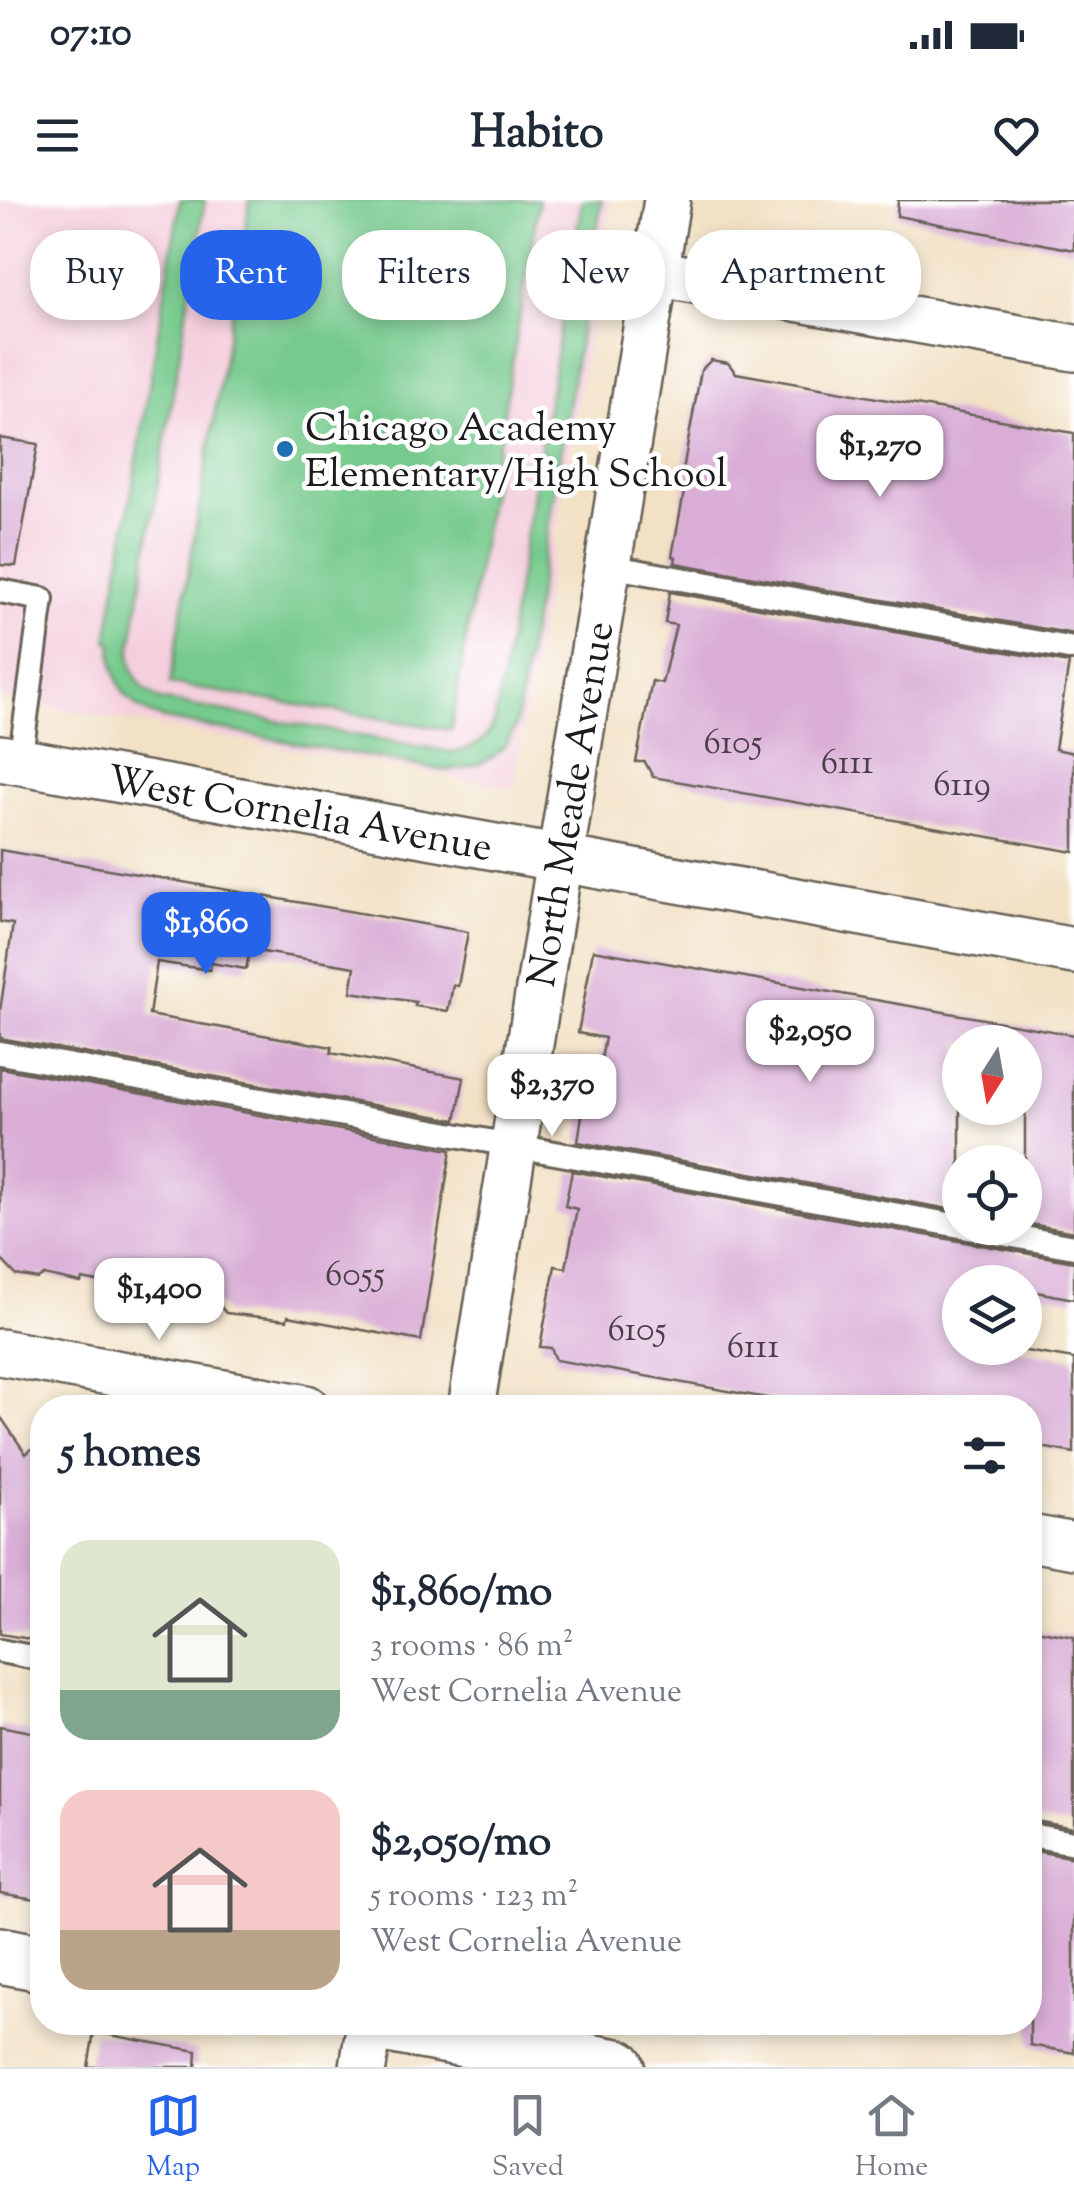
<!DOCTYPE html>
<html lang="en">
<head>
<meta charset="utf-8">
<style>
  body { margin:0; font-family:"Sorts Mill Goudy",serif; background:#f6f6f7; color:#1f2937; height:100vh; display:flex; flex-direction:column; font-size:38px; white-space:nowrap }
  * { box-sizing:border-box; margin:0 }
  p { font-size:32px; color:#747a83 }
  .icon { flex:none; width:55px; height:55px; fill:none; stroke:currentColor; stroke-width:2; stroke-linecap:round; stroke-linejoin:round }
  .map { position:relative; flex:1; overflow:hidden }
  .panel { position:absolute; left:30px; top:1195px; width:1012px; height:640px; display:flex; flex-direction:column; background:#fff; border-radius:40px; box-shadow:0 5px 15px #0003 }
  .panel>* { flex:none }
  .banner { position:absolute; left:30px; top:30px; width:1015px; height:90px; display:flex; gap:20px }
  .needle { width:65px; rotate:191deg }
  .buttons { position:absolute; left:942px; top:825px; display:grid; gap:20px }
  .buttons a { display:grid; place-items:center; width:100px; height:100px; border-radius:50%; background:#fff; box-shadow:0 5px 15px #0003; font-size:50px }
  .price { position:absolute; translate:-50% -85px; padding:0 22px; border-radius:20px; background:#fff; color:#222; font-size:32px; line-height:65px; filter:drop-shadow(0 2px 5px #0008) }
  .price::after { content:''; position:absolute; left:50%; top:60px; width:30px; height:22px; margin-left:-15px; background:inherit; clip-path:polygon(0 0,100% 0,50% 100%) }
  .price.on { background:#2563eb; color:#fff }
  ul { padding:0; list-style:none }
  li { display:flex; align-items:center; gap:30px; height:250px; padding:0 30px }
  li span { display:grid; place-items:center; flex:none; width:280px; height:200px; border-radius:30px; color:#555 }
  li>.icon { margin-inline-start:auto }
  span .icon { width:120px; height:120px; fill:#fffc; stroke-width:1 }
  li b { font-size:42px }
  h2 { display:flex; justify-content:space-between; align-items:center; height:120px; padding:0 30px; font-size:42px }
  .pill { padding:0 35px; border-radius:40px; background:#fff; box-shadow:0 5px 15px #0003; font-size:35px; line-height:90px }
  .pill.on { background:#2563eb; color:#fff }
  .status { display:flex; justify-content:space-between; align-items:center; height:70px; padding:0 50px; background:#fff; direction:ltr }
  .status svg { height:28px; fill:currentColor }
  header { display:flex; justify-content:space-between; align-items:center; height:130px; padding:0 30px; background:#fff; font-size:45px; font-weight:700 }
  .menu { display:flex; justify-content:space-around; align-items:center; height:140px; border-top:2px solid #e0e1e3; background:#fff; font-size:28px; color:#747a83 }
  .menu a { display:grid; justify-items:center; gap:5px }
  .menu .on { color:#2563eb }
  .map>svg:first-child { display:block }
</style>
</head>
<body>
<div class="status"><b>07:10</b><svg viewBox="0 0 49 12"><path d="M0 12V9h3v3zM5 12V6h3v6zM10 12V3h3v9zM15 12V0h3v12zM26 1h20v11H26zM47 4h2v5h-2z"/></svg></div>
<header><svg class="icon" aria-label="menu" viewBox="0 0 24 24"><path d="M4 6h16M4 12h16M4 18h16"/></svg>Habito<svg class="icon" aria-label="heart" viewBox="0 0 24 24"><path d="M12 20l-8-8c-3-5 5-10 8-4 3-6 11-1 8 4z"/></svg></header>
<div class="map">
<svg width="1074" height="1867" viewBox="0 0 1074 1867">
  <rect width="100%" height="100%" fill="#fff"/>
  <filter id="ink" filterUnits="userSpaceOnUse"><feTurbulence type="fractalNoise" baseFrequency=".01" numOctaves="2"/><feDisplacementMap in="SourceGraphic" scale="20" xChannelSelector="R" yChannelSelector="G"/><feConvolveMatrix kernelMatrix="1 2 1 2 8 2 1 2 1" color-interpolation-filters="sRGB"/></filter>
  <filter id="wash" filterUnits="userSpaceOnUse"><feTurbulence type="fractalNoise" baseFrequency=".0048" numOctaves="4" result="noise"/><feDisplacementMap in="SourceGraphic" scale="40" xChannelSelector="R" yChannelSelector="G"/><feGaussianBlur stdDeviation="2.25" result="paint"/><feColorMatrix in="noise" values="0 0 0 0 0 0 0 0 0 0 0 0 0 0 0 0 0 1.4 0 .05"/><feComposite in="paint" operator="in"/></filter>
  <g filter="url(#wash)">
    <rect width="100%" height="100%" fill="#f2e1c5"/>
    <!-- built -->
    <path fill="#f4cfdd" d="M0,0h611l-98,588 -513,-90z"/>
    <!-- green -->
    <g fill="#76ca8d" stroke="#497354" stroke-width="2.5">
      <path d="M180,0h25l-74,448c-2,24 8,41 29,52l292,52c21,-2 36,-11 43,-32l87,-520h20l-86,524c-11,35 -42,47 -75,46l-277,-51c-40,-11 -52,-38 -52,-77l-5,-1z"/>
      <path d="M250,0h289l-88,530 -281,-46z"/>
    </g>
    <g id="blocks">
      <!-- building -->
      <g fill="#d9add6">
        <path d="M898,0h176v50l-177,-34z"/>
        <path d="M711,160l17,3 8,10 338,60v201l-399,-71 1,-6 -4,-1 16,-85 -5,-1 18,-100z"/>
        <path d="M0,238l38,6 -22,122 -16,-1z"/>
        <path d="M670,392l399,71 -14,86 19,4v99l-421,-75 -8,-15h-9l16,-81 10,2 14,-58 -11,-2z"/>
        <path d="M0,650l468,82 -10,54 -5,-1 -5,26 -33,-5 1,-4 -65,-10 4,-25 -105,-17 -4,19 -35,-6 -1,7 -53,-8 -8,53 183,32 -1,6 133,25 -8,42 -456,-82v-27l13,-87 -13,-2z"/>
        <path d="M593,750l481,85v197l-49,-9v-181h-65v169l-382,-69 6,-41 9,2 12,-65 -27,-5z"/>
        <path d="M0,868l451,82 -30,191 -133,-25 -1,4 -61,-7 -7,-8 -137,-26 -1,4 -37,-8 -6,4 -22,-4 -16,-17z"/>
        <path d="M572,971l502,91v37l-49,-9v-8h-65v66h48l66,11v94l-44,-8v-37h-208l-266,-48 -5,-12 -11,-1 15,-81 11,2 11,-59 -12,-3z"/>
        <path d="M0,1216l26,38 16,-14v201l-42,-7z"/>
        <path d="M1036,1430l38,7v191l-44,-8v-158z"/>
        <path d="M0,1526l42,8v83l-5,33h5v11l-7,38 -35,-6z"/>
        <path d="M1030,1650l44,8v195l-44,-8z"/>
        <path d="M94,1832l103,19 -1,16h-108z"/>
      </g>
    </g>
  </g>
  <g filter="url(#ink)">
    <use href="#blocks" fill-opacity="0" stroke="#676157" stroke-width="2.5"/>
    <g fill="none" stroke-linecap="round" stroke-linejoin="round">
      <!-- service casing -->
      <g stroke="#676157" stroke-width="28">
        <g id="service">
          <path d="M608,366l466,83"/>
          <path d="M0,391l42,8 -22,163"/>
          <path d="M0,853l960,173"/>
          <path d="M968,1028l106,19"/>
          <path d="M0,1451l42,8"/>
          <path d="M1030,1635l44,8"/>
        </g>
      </g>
      <!-- minor casing -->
      <g stroke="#676157" stroke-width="50">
        <g id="minor">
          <path d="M655,73l419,75"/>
          <path id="s1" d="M0,558l1074,193"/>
          <path d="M0,1152l306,56"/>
          <path id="s2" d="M471,1208l196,-1208"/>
          <path d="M1030,1338l44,8"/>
          <path d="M363,1867l7,-45"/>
        </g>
      </g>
      <!-- tertiary casing -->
      <g stroke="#676157" stroke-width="60">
        <g id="tertiary">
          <path d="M0,1755l42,8"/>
          <path d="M372,1822l245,45"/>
        </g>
      </g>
      <!-- service -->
      <use href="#service" stroke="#fff" stroke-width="22"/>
      <!-- minor -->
      <use href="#minor" stroke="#fff" stroke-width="45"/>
      <!-- tertiary -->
      <use href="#tertiary" stroke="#fff" stroke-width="55"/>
    </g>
  </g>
  <!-- markers -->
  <circle fill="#1f6fb2" stroke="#fff" stroke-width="4" cx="285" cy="249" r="10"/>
  <g text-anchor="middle" stroke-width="9" stroke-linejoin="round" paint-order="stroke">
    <!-- number labels -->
    <g font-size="35" fill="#4b404a">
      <text x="733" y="553">6105</text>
      <text x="847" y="573">6111</text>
      <text x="962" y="595">6119</text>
      <text x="355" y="1085">6055</text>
      <text x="637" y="1140">6105</text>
      <text x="753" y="1157">6111</text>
    </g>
    <!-- poi labels -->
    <g font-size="40" fill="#1c1c1c" stroke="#fff" text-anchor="start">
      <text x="305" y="240">Chicago Academy<tspan x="305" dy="46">Elementary/High School</tspan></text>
    </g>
    <!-- street labels -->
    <g font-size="40" fill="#1c1c1c" stroke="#fff">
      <text dy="14" stroke="none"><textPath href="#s2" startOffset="612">North Meade Avenue</textPath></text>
      <text dy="14" stroke="none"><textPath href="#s1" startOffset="305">West Cornelia Avenue</textPath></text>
    </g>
  </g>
</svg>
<div class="buttons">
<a><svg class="needle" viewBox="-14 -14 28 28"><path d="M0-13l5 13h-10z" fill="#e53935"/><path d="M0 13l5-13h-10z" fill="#747a83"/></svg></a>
<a><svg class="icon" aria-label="locate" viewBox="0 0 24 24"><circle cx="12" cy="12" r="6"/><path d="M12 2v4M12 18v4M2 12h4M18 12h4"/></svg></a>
<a><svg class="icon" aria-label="layers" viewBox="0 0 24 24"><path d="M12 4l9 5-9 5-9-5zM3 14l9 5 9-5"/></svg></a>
</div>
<b class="price" style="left:880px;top:300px">$1,270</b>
<b class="price on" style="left:206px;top:777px">$1,860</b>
<b class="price" style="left:810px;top:885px">$2,050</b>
<b class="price" style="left:552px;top:939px">$2,370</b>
<b class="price" style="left:159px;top:1143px">$1,400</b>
<div class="banner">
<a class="pill">Buy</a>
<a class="pill on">Rent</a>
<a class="pill">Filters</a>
<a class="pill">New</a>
<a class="pill">Apartment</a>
</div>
<section class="panel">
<h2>5 homes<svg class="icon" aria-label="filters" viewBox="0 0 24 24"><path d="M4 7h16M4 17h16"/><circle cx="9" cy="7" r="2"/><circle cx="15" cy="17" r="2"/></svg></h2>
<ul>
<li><span style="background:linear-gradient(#dfe7d0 75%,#7fa58c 0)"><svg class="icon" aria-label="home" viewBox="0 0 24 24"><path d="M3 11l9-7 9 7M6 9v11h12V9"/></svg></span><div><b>$1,860/mo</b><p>3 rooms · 86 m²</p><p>West Cornelia Avenue</p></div></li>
<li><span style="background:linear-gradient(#f6c9c9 70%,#b9a48a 0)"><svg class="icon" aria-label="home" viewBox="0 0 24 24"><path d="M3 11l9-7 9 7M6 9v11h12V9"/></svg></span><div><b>$2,050/mo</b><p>5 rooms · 123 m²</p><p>West Cornelia Avenue</p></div></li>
</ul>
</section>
</div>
<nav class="menu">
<a class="on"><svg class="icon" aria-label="map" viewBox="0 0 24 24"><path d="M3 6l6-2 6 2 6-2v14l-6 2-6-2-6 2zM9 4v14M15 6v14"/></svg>Map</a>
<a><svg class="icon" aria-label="saved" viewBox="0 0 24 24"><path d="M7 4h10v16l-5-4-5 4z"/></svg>Saved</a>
<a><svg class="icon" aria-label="home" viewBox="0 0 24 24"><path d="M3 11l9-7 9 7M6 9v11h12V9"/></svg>Home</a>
</nav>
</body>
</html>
